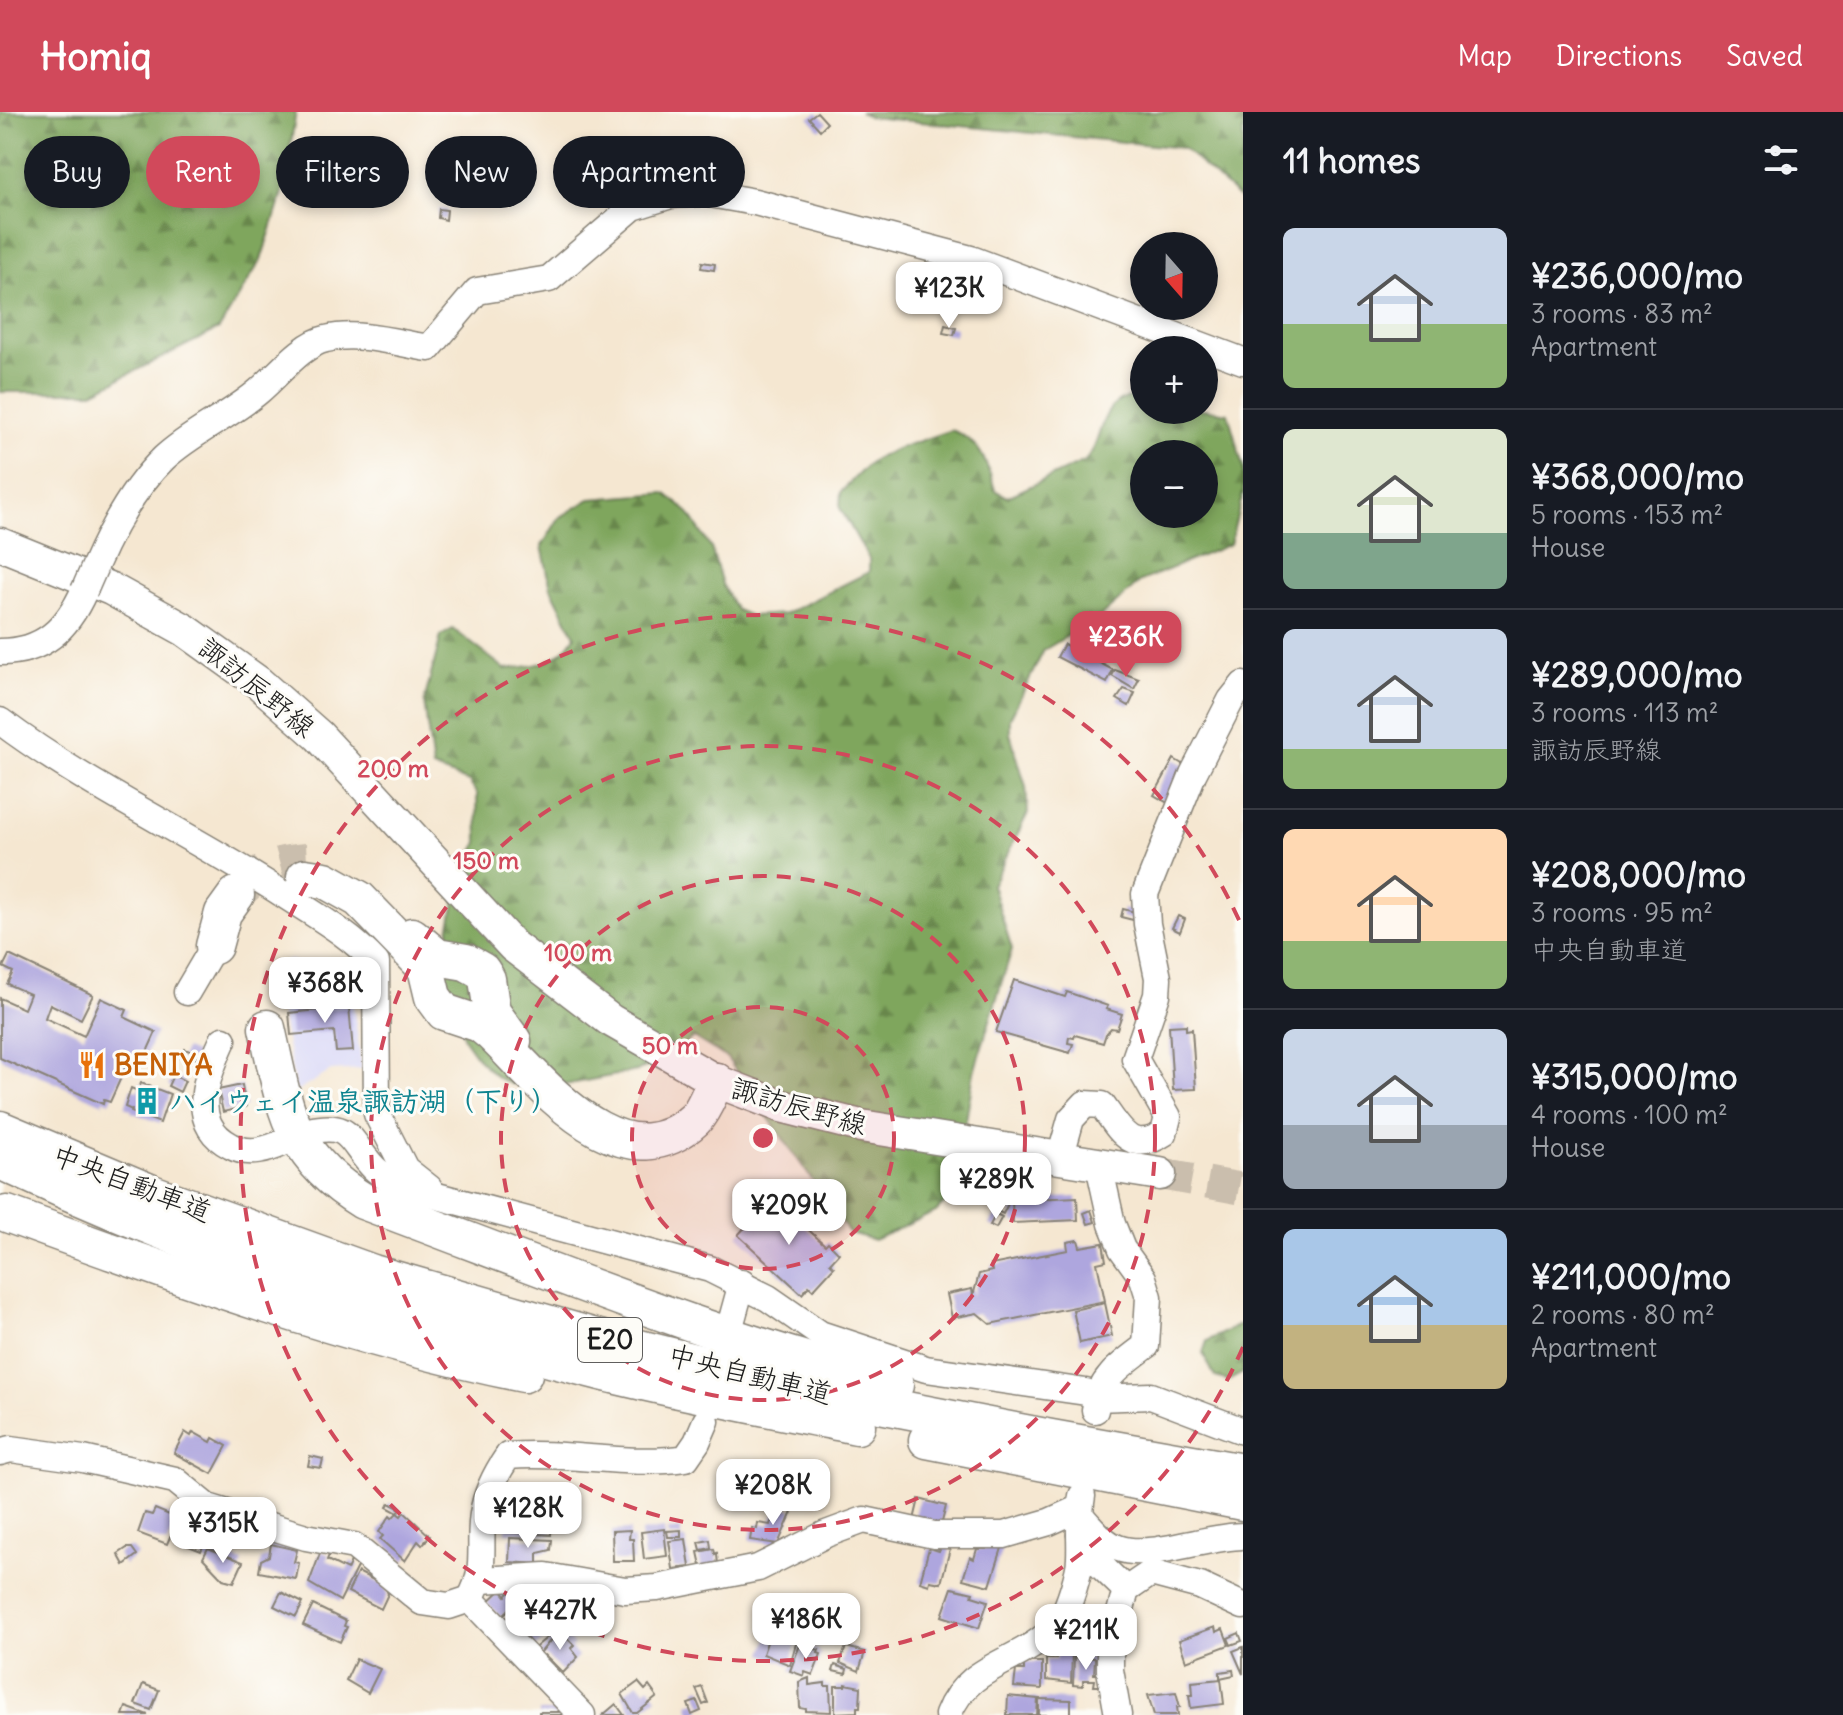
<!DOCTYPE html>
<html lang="en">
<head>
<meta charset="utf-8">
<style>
  body { margin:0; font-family:Delius,"Klee One",sans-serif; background:#242831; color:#f1f3f6; height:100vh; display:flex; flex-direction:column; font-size:30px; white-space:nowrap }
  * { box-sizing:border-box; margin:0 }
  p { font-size:26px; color:#9ea1a6 }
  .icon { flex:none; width:44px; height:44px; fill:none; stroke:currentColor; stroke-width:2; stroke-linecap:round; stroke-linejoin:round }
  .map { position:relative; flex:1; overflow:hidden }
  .sheet { display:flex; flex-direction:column; background:#171b24; width:600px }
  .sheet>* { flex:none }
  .guide { position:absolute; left:24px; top:24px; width:760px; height:72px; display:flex; gap:16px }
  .needle { width:52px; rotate:160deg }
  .fabs { position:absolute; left:1130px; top:120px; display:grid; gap:16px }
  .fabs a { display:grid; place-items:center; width:88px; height:88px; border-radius:50%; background:#171b24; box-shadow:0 4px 12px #0003; font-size:40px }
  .price { position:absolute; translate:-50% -68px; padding:0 18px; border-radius:16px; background:#fff; color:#222; font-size:26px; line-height:52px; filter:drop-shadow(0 2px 4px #0008) }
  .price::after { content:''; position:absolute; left:50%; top:48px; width:24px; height:18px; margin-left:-12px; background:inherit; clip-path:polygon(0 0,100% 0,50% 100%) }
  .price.on { background:#d1495b; color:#fff }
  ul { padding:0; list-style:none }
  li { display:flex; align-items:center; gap:24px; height:200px; padding:0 40px }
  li+li { border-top:2px solid #363941 }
  li span { display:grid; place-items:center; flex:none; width:224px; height:160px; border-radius:12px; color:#555 }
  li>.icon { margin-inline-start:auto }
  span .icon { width:96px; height:96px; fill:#fffc; stroke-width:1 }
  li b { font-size:34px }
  h2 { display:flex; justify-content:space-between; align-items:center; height:96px; padding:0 40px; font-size:34px }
  .chip { padding:0 28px; border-radius:36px; background:#171b24; box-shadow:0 4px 12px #0003; font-size:28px; line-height:72px }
  .chip.on { background:#d1495b; color:#fff }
  header { display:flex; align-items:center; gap:48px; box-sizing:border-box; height:112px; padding:0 40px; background:#d1495b; color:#fff }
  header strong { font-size:38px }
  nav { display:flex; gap:44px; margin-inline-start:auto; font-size:28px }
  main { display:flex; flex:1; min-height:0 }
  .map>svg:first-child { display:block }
</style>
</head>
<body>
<header>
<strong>Homiq</strong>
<nav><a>Map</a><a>Directions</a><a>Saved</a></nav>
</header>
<main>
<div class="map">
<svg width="1243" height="1603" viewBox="0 0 1243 1603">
  <defs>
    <pattern id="forest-firs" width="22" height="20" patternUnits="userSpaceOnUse" patternTransform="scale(2)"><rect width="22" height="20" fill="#7fa65d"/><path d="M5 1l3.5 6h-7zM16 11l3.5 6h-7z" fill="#67864c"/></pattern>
  </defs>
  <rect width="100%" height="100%" fill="#fdfcf7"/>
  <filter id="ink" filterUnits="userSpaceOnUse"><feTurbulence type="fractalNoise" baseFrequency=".0125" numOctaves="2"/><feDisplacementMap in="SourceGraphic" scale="16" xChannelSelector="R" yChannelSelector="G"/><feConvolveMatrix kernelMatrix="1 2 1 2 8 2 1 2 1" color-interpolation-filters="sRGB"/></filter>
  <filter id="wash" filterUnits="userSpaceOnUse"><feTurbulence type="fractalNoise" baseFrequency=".006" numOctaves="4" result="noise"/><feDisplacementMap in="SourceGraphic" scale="32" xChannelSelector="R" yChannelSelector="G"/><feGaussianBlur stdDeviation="1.8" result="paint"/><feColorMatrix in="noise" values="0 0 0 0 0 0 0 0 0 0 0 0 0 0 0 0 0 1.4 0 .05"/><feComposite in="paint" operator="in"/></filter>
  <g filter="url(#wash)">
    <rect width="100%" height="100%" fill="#f5e7d1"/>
    <!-- built -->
    <path fill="#d8d7f8" d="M291,848l60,30 11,79 -31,2 -35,21 -24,-128z"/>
    <!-- forest -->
    <g fill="url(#forest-firs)" stroke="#4e613c" stroke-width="2" fill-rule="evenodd">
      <path d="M0,0h296l-13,80 -22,68 -42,69 -126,63h-93z"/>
      <path d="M860,0h383v89l-60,-53 -313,-31z"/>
      <path d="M1128,285l16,2v11l60,-1 24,4 15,54v26l-13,51 -89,37 -40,35 -57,34 -34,68v15l16,54 2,26 -36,72 20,64 -38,123 -20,121 -18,19 -62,28 -25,-7 -122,-175 -34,-21 -21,19 -35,15 -88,17 -38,-4 -13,-6 -19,-18 -15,-21 -22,-75 15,-72 21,-50 -1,-48 -8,-12 -36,-14 -9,-66 17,-66 12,-7 52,40c31,-3 53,-5 70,-33l-24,-48 -9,-42 17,-28 31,-19 75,-6 23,19 23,36 12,39 13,23 14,6 35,-2 84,-42v-13l-29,-51 1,-16 30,-31 25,-12 56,-19c30,13 34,31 43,60l12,7 78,-36c20,-21 10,-52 43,-64zM1144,342h60v60h-60z"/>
      <path d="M1243,1211v50l-15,8 -13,-4 -12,-24 4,-12z"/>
    </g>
    <g id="blocks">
      <!-- building -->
      <g fill="#aea6de">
        <path d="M817,0l10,11 -7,7 -11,-12z"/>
        <path d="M439,97l8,1 -1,10 -8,-2z"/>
        <path d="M702,150l13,2 -1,6 -13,-2z"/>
        <path d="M945,213l11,3 -2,7 -11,-2z"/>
        <path d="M1064,532l49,26 -6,13 -50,-26z"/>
        <path d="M1115,558l24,9 -5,10 -22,-13z"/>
        <path d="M1124,577l11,4 -6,13 -12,-7z"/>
        <path d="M1174,647l13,8 -19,36 -14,-8z"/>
        <path d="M1123,797l12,3 -2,8 -12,-3z"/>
        <path d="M1178,804l7,3 -5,13 -8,-4z"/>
        <path d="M9,843l84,40 -12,24 -31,-15 -5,14 39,18 17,-38 26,12 -3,7 32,15 -14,31 -22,-10 -2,4 10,5 -18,40 -6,-2 -1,4 -103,-46v-60l24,11 6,-15 -23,-10 6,-12 -10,-5z"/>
        <path d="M1014,868l51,17 2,-5 41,14 -2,3 16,5 -5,15 -6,-1 -5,6 -3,9 -28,-8 -1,3 -5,-1 -1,6 5,1 -3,9 -74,-21z"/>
        <path d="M349,895l4,44 -17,1 -2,-21 -43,4 -2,-22z"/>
        <path d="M1186,913v5l6,-1 4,60 -23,1 -4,-64z"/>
        <path d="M185,937l12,5 -4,9 -12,-5z"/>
        <path d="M173,963l12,6 -5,11 -12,-6z"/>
        <path d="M141,971l29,11 -10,29 -29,-11 1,-2 -7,-3 6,-19 7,3z"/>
        <path d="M242,973l4,22 -23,5 -5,-22z"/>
        <path d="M773,1085l52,48 3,-3 11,11 -9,10 4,4 -21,23 -4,-4 -7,8 -64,-59z"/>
        <path d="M1004,1085l6,3 -7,14 -6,-3z"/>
        <path d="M1077,1085l1,23 -65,3 -1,-23z"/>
        <path d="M1091,1098l4,12 -7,2 -4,-11z"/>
        <path d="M996,1102l6,3 -6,11 -6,-3z"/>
        <path d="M1078,1128l2,7 23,-4 3,18 -9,2 8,38 -115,23 -13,-11 -25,5 -5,-24 25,-5 1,7 6,-22 13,-3 -1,-6 77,-15 -1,-8z"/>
        <path d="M1105,1191l7,33 -32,7 -7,-33z"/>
        <path d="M185,1320l6,4 2,-4 18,10 2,-4 14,8 -15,28 -38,-21z"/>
        <path d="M310,1344l13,3 -2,9 -13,-2z"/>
        <path d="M919,1387l27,7 -5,20 -27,-6z"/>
        <path d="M389,1391l12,6 -3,4 -11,-6z"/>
        <path d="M779,1392l14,6 -15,34 -28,-4 2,-12 5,1 1,-6 12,2z"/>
        <path d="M155,1397l17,7 -2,6 10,4 2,-7 28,11 -9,21 -25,-10 2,-6 -6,-3 -5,12 -29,-11 7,-20 7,2z"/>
        <path d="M507,1398l32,3v9l13,-1 -1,14 -45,-3z"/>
        <path d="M404,1400l26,24 -8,9 -4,-4 -13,20 -25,-22 3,-3 -4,-4 11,-16 2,2 5,-5 4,3z"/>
        <path d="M664,1417l3,27 -23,3 -3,-27z"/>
        <path d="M630,1418l-1,9h4l1,22h-21l-1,-30z"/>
        <path d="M681,1418v7h-13l-1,-6z"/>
        <path d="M510,1426l42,2 -1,10 -13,3v11l-29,-2z"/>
        <path d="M686,1427l4,28 -17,2 -4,-28z"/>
        <path d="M710,1428l1,8 -10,2 -2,-8z"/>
        <path d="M988,1431l14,5 -12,38 -27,-7 7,-22 4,2 3,-10h9z"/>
        <path d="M271,1432l26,6 -3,12 5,1 -3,16 -37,-7 2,-12 8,-4z"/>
        <path d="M941,1434l9,3 -9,34 -11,-2 -1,4 -9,-3 9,-34 10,3z"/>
        <path d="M127,1436h5l5,7 -13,10 -6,-11z"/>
        <path d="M208,1436l35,14 -9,20 -11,-3 -20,-21z"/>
        <path d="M714,1437l1,5 2,-1 1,13 -16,4 -4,-18z"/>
        <path d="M321,1439l8,4 -2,5 20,10 4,-9 7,4 -18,36 -31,-18z"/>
        <path d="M358,1460l27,14 3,8 -7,15 -33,-17z"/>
        <path d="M514,1472l10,11 -23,22 -14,-14 14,-13 5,6 3,-3 -2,-3z"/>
        <path d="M549,1474l16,19 -15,13 -18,-22z"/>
        <path d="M952,1476l21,5 -1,3 16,5 -9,27 -37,-12z"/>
        <path d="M281,1480l22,11 -7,14 -22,-11z"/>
        <path d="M313,1493l33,16 -2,5 3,1 -7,15 -37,-17z"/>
        <path d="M538,1499l18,19 -24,20 -15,-17z"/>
        <path d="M1215,1515l1,5 7,-3 6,16 -43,16 -7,-21z"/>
        <path d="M559,1518l15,15 -3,3 7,9 -15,16 -18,-18 -2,1 -3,-3z"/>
        <path d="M770,1521l19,8 1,-3 7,2 -7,25 -27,-11z"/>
        <path d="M1239,1521l3,8 -11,4 -3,-7z"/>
        <path d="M800,1533l19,5 -1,3 3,1 -8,21 -8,-3 -1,4 -14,-5z"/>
        <path d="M846,1535l19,5 -6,19 -19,-8z"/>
        <path d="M1243,1535v27l-10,-23z"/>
        <path d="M1057,1538h15l-1,33 -25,-3v-21h10z"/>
        <path d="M1074,1545l21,1 -1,16h10l-1,12h-9l1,-6h-12v6l-10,-1z"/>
        <path d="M356,1547l24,10 -12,24 -22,-13z"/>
        <path d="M1024,1550h18v27l-28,-2 2,-17h8z"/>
        <path d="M835,1553l12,4 -1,5 -13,-3z"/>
        <path d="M1233,1558l1,5 -14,3v-6z"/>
        <path d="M809,1566v7l16,-2v3h5l1,26 -25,-1v-2l-6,-1 -1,-26z"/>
        <path d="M1221,1567l3,25 -33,4 -2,-13h4l-1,-13z"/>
        <path d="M638,1570l7,8 4,-4 8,11 -20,16h-4l-11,-19z"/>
        <path d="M143,1572l16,6 -8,20 -16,-6z"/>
        <path d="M845,1572l16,3 -1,20h-3v5l-22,1v-27h10z"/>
        <path d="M702,1575l6,16 -5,2 -7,-16z"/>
        <path d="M1176,1580l4,15h-3l1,8h-24l-6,-20z"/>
        <path d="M1008,1584l30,3 -1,16h-30z"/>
        <path d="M1039,1587l32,1v15h-32z"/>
        <path d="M697,1589l4,10 -9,4 -4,-11z"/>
        <path d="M616,1592l8,11h-21z"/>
        <path d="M126,1595l22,8h-25z"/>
        <rect x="539" y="1600" width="27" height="3"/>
      </g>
    </g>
  </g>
  <g filter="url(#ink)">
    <use href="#blocks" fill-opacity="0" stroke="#888276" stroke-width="2"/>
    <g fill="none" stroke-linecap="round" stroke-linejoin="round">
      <!-- major-tunnel -->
      <path stroke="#cabead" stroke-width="32" stroke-dasharray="32 16" stroke-linecap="butt" d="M1160,1062l83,15"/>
      <!-- highway-tunnel -->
      <path stroke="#cabead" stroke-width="36" stroke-dasharray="36 18" stroke-linecap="butt" d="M236,783c23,-25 38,-32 71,-34"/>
      <!-- minor casing -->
      <g stroke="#888276" stroke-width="29">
        <g id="minor">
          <path d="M95,454c16,-37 40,-80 69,-108 28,-26 66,-42 95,-67 19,-16 43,-47 67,-52 33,-8 71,4 103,9l48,-57 72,-12 84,-72 38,-12 33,-2 51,9 216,57 272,102"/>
          <path d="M0,540c43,0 67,-23 84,-61"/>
          <path d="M0,609c88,66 190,113 283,173 32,21 67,40 93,69l1,151 28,55 24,19"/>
          <path d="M187,880l27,-46"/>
          <path d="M223,928c-16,35 -36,83 8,106 18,10 36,4 54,-4"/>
          <path d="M309,1019c43,-10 39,10 65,37 7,7 17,12 26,18l310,83 58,29 52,36 106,35 160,23 10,6 55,-2 92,35"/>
          <path d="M1060,1046l11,-39 14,-15 17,1c18,25 29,50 62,28l4,-16 -33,-58 22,-64 1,-17 -11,-54 -2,-30 48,-120 38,-74 12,-15"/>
          <path d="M731,1211l11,-40"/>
          <path d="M1095,1298c4,-31 27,-46 51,-64l3,-49 -6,-19 -21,-29 -10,-25 -13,-59"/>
          <path d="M0,1340l11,-3 72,10 92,21 33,27 98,30 48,9 68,56 27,4 21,-7c18,-31 8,-52 13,-85 3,-20 14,-42 25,-58 59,-5 119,11 178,2l11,-16 9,-21"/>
          <path d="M1080,1403c10,11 23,28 38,33 31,12 89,-12 125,-12"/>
          <path d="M1080,1423l18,28 28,27"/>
          <path d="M481,1468l65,-4 79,14 32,-2 101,-20 68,-34 38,-14 70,15h70l45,-13 31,-14"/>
          <path d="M470,1487l112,116"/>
          <path d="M948,1603c21,-57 86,-52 114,-98 7,-11 18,-46 18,-59 1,-21 -2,-41 2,-62"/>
          <path d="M1118,1603l-8,-45v-20l16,-60 25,-17 49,13 43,20"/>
        </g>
      </g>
      <!-- major casing -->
      <g stroke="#888276" stroke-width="35">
        <path id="major" d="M0,432l111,45 74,41 74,53 60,53 194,210 97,74 106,61 65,25 80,20 299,48"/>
      </g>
      <!-- highway casing -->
      <g stroke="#888276" stroke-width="39">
        <g id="highway">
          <path d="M305,765l20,3 34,19 67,69 7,29 11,15 36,12 11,9c50,48 130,155 204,86 9,-9 15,-27 21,-38"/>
          <path d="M412,824l25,21 29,5 16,9 5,8 5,33 21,29"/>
          <path d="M214,834l9,-33 13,-18"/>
          <path d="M267,916c18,79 21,128 96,173 176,65 351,138 532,184"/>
          <path d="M0,1017l152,64 221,80 226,65 224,56 228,44 192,34"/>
          <path d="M0,1049c190,89 397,160 601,211 84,21 171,37 256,54"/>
          <path d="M7,1102c170,62 340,124 517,160"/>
          <path d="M927,1328l316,62"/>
        </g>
      </g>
      <!-- minor -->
      <use href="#minor" stroke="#fff" stroke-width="26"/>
      <!-- major -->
      <use href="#major" stroke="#fff" stroke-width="32"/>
      <!-- highway -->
      <use href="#highway" stroke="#fff" stroke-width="36"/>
      <!-- minor-bridge casing -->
      <g stroke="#888276" stroke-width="29" stroke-linecap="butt">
        <path id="minor-bridge" d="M84,479l11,-25"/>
      </g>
      <!-- minor-bridge -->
      <use href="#minor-bridge" stroke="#fff" stroke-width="26"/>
    </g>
  </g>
  <!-- distance rings -->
  <circle cx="763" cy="1026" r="131" fill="#d1495b" fill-opacity=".12"/>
  <g fill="none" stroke="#d1495b" stroke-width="4" stroke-dasharray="14 10">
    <circle cx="763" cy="1026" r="131"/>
    <circle cx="763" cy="1026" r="262"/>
    <circle cx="763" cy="1026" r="392"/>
    <path d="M1243 1235A523 523 0 1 1 1243 817"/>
  </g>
  <!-- icons -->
  <defs>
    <g id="restaurant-bare" transform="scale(2.16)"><path d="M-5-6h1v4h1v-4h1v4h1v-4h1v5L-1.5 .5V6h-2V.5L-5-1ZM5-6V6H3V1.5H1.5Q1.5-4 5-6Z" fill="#e8710a" stroke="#fdfcf7" stroke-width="2.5" paint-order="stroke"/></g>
    <g id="building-bare" transform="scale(2.16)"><path d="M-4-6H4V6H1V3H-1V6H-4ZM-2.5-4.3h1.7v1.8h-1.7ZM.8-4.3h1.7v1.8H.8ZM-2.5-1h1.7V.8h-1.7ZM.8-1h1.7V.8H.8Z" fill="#0f9aa8" stroke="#fdfcf7" stroke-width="2.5" paint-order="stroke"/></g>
  </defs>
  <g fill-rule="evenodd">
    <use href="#restaurant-bare" x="92" y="953"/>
    <use href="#building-bare" x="147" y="989"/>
  </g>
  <g text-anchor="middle" stroke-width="6" stroke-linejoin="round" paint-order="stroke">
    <!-- shield labels -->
    <rect fill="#fdfcf7" stroke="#605f5e" stroke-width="2" x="578" y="1206" width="64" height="44" rx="6"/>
    <g font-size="26" font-weight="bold" fill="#1c1c1c">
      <text x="610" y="1237">E20</text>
    </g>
    <!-- street labels -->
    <g font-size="28" fill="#1c1c1c" stroke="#fdfcf7">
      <text transform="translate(257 575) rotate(39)" y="10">諏訪辰野線</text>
      <text transform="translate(799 994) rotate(16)" y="10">諏訪辰野線</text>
      <text transform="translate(132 1071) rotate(21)" y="10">中央自動車道</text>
      <text transform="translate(750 1262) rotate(14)" y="10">中央自動車道</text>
    </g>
    <!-- food labels -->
    <g font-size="28" font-weight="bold" fill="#c56008" stroke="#fdfcf7" text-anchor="start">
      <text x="114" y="963">BENIYA</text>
    </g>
    <!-- culture labels -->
    <g font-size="28" font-weight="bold" fill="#0d838f" stroke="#fdfcf7" text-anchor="start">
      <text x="169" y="999">ハイウェイ温泉諏訪湖（下り）</text>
    </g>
  </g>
  <circle cx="763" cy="1026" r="12" fill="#d1495b" stroke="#fdfcf7" stroke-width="4"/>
  <g font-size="24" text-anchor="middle" font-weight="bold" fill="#d1495b" stroke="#fdfcf7" stroke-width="6" stroke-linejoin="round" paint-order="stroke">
    <text x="393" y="665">200 m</text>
    <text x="486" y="757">150 m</text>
    <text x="578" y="849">100 m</text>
    <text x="670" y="942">50 m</text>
  </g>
</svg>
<div class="fabs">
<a><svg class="needle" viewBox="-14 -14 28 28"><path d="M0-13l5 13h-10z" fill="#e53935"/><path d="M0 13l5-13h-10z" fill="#9ea1a6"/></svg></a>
<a>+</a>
<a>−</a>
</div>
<b class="price" style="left:949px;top:218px">¥123K</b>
<b class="price on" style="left:1126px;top:567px">¥236K</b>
<b class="price" style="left:325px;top:913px">¥368K</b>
<b class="price" style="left:996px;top:1109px">¥289K</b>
<b class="price" style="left:789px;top:1135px">¥209K</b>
<b class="price" style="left:773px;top:1415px">¥208K</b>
<b class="price" style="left:528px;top:1438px">¥128K</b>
<b class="price" style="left:223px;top:1453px">¥315K</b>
<b class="price" style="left:560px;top:1540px">¥427K</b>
<b class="price" style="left:806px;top:1549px">¥186K</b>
<b class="price" style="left:1086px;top:1560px">¥211K</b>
<div class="guide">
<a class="chip">Buy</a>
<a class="chip on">Rent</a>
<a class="chip">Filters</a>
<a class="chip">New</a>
<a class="chip">Apartment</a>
</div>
</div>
<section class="sheet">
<h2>11 homes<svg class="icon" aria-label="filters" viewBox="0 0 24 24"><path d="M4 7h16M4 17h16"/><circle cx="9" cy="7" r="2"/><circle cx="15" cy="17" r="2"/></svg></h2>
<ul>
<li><span style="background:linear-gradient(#c9d6e8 60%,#8fb573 0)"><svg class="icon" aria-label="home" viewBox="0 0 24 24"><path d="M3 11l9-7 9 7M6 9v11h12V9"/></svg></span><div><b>¥236,000/mo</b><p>3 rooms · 83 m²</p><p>Apartment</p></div></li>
<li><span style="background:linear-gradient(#dfe7d0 65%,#7fa58c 0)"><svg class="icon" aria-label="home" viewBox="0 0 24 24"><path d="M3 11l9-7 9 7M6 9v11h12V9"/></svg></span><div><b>¥368,000/mo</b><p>5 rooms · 153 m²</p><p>House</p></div></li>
<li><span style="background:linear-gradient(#c9d6e8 75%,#8fb573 0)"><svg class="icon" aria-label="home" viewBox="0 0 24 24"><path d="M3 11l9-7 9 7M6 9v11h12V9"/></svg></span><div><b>¥289,000/mo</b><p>3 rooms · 113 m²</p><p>諏訪辰野線</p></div></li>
<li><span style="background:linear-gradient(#ffd9b3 70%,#8fb573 0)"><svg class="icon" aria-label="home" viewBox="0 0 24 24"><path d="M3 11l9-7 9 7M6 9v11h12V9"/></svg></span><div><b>¥208,000/mo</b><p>3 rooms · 95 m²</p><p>中央自動車道</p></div></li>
<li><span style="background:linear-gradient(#c9d6e8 60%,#9aa5b1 0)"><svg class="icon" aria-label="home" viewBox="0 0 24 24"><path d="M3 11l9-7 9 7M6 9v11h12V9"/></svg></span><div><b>¥315,000/mo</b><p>4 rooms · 100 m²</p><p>House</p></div></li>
<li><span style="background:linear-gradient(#a9c7e8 60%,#c2b280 0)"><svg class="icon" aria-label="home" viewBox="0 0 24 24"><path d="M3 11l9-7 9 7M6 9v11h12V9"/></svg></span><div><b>¥211,000/mo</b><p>2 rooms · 80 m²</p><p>Apartment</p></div></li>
</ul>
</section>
</main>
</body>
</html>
